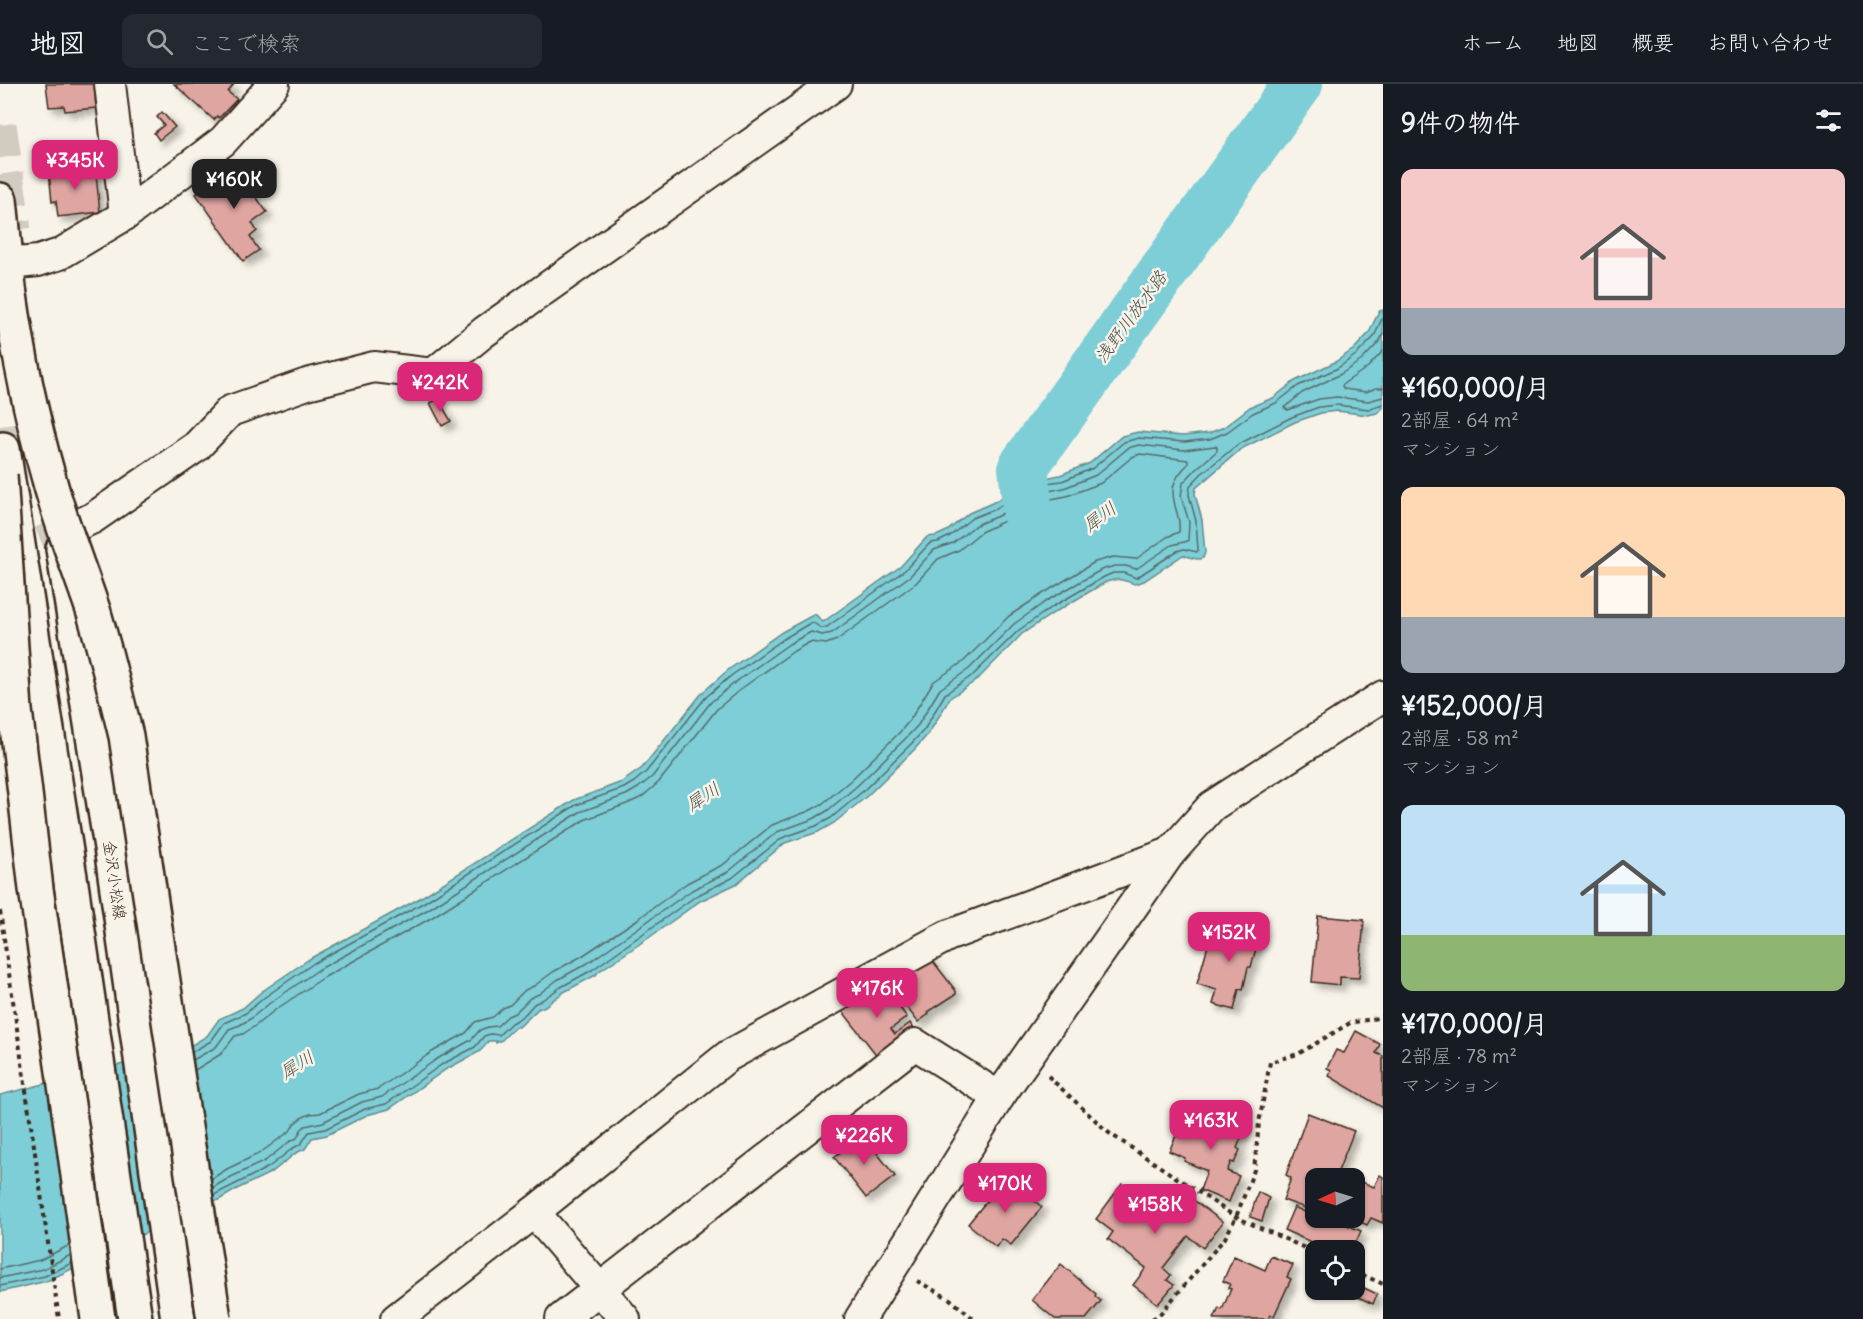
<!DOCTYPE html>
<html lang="ja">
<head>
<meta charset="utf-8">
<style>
  body { margin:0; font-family:Delius,"Klee One",sans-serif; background:#242831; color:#f1f3f6; height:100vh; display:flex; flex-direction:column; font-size:22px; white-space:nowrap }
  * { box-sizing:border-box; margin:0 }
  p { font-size:20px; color:#9ea1a6 }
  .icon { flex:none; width:33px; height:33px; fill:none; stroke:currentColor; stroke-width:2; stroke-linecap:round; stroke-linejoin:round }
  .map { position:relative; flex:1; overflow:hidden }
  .side { display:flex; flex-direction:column; background:#171b24; width:480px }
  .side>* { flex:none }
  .needle { width:39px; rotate:266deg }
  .fabs { position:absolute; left:1305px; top:1084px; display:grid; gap:12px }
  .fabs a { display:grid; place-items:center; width:60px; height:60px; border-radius:12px; background:#171b24; box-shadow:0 2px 4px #0004; font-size:30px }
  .price { position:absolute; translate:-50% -51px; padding:0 14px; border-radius:12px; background:#db2777; color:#fff; font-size:20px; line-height:39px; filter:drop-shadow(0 2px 3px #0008) }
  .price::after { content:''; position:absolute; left:50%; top:36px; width:18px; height:14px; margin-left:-9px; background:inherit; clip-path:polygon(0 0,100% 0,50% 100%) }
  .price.on { background:#222; color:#fff }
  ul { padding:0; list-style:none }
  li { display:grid; align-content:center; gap:12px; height:318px; padding:0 18px }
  li span { display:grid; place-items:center; height:186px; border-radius:12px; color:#555 }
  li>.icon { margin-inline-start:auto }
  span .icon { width:108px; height:108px; fill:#fffc; stroke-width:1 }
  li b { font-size:26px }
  h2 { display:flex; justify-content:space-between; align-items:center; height:72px; padding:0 18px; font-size:26px }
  header { display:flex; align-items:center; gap:36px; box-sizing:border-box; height:84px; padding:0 30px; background:#171b24; border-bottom:2px solid #363941 }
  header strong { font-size:28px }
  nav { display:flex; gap:33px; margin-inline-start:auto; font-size:21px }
  .search { width:420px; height:54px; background:#242831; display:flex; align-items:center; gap:15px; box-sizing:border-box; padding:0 21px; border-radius:12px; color:#9ea1a6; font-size:22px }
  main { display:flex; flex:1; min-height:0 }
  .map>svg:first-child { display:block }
</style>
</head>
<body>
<header>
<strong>地図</strong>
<div class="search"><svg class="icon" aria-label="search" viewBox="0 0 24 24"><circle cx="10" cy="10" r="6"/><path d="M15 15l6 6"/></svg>ここで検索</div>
<nav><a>ホーム</a><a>地図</a><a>概要</a><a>お問い合わせ</a></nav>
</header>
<main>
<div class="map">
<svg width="1383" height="1235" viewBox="0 0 1383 1235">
  <defs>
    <filter id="shadow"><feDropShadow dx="5.5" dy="5.5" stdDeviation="3" flood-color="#0004"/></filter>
  </defs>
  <rect width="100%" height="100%" fill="#f7f3e8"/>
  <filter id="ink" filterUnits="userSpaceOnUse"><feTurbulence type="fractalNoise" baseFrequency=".0167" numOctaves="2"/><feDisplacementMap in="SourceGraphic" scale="12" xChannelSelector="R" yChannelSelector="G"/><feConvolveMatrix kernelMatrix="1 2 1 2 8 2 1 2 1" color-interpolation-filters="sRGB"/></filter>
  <g filter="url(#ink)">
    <!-- water -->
    <path fill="#7eced7" stroke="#638c8d" stroke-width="1.5" d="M1383,226v98l-6,5 -9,2 -31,-4 -16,2 -26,9 -54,27 -45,39 -1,6 7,26 3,33 -2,5c-6,3 -13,-1 -20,-3l-39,26 -9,3c-13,-4 -15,-7 -29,-2l-51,30 -33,22 -45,46 -27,18 -21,35 -14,16 -49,48 -32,26 -16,9 -33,11 -49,41 -36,17 -50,36 -52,35 -2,3 -32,17 -19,14 -7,3 -19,18h-4l-13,13 -6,3v-2h-8l-3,5 -6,6 -34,18 -56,39 -22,6 -40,20 -15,3 -7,11 -9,4 -24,19 -35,17 -18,11 -10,2 -162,79 -47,11v-197l187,-47 20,-12 12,-17 24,-11 18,-16 50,-34 109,-60 154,-98 48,-18 20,-14 60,-75 26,-23 54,-38 33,-18 8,8 78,-56 26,-29 9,-1 11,-5 22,-18 23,-10 20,-11 33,-14 15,-3 30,-12 32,-27 16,-4 45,4 26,-3 15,-6 26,-20 23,-9 22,-17 40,-19 19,-13 15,-16 10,-22z"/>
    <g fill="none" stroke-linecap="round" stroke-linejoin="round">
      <!-- shore -->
      <g stroke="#566c68" stroke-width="1.5">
        <path d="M1383,250l-4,8 -17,18 -21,14 -39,19 -18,15 4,2 31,-11 18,-2 31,4 15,-4"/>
        <path d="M1383,267l-15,16 -25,17 -1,2 2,3 22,3 10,-4h7"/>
        <path d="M192,968l19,-11 13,-18 22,-10 19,-16 49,-34 109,-60 153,-98 48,-17 10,-6 12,-10 60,-75 26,-22 53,-37 27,-16 9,6 6,-1 78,-57 25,-27 8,-1 12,-6 22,-18 23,-9 20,-12 31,-14 16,-2 31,-13 31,-26 15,-4 45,4 26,-3 17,-7 26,-19 23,-10 22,-17 40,-18 19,-14 17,-17 9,-21"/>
        <path d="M193,976l23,-13 13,-18 11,-4 10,-6 20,-16 48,-33 109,-60 153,-98 46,-17 12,-7 14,-11 59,-75 26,-21 52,-37 22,-12 11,3 10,-2 78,-57 24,-26 19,-7 23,-18 22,-9 20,-12 31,-13 15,-3 32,-13 32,-27 11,-3 45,5 31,-4 2,1v4l-21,18 -13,14 -2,13 8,26 -1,19 -16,4 -36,24 -10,-3h-11l-14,4 -53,30 -34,24 -45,45 -29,20 -22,36 -13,14 -48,47 -30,25 -14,8 -36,13 -49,40 -36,18 -104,73 -31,17 -18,14 -9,4 -15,15 -7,3 -11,10 -9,1 -8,3 -9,10 -34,19 -55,38 -20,5 -39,20 -18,4 -4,4 -4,8 -8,4 -24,19 -34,16 -19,11"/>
        <path d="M195,986l26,-16 14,-18 8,-2 12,-8 20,-16 48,-32 108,-60 153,-98 45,-17 13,-6 17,-15 58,-73 25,-21 52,-37 16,-9 16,2 11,-4 79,-57 22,-24 21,-9 22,-18 70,-33 16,-3 34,-13 31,-26 8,-3 48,6v4c-17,17 -18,26 -11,49 2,7 3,12 2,19l-12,5 -31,22 -23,-2 -18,5 -51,31 -35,23 -46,46 -30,20 -23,38 -11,13 -48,47 -29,24 -13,7 -37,14 -48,39 -37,19 -49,36 -56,37 -29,16 -19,14 -9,4 -15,15 -7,3 -10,9 -18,5 -9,11 -34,19 -54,37 -19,5 -39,19 -10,1 -9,4 -7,6 -4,7 -30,22 -33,16 -16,10"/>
        <path d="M214,1111l55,-28 24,-19 8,-4 8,-12 16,-3 40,-20 21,-5 55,-39 34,-18 9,-11 6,-2 9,1 12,-12 6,-3 8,-6 9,-10 8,-4 19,-13 31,-17 104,-74 36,-18 50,-40 34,-12 15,-8 31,-26 49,-48 13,-14 21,-36 28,-19 46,-45 33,-23 52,-30 9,-4h11l12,5 41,-27 7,-2 13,3 1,-2 -2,-29 -7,-26 1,-9 11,-12 36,-29 55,-28 27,-10 18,-2 31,4 15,-5"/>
        <path d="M0,1185l40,-9 30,-15"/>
        <path d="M0,1194l43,-9 28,-14"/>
        <path d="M0,1202l45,-10 27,-13"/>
      </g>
      <!-- river -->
      <path stroke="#7eced7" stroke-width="50" d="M1032,469l-9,-86 275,-383"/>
    </g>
    <!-- building -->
    <g fill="#dfa5a1" stroke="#3b2a1e" stroke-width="1.5" filter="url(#shadow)">
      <path d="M46,0h48l2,24 -31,3 -1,-5 -15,1z"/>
      <path d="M174,0h60l-6,8 9,7 -18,19 -2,-2 -3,4z"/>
      <path d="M162,28l13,15 -16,13 -5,-7 10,-8 -7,-8z"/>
      <path d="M95,82l5,46 -42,5 -2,-16 -4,1 -3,-30z"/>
      <path d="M234,82l33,46 -15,11 5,8 -7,6 9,13 -16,11 -47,-67z"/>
      <path d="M438,315l13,22 -9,5 -12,-23z"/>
      <path d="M1318,832l46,4 -5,58 -19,-1v8l-28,-3z"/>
      <path d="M1239,836l23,6 -11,41h-3l-5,23 -4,-1 -5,21 -21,-6 4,-14 -20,-6 15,-53 22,7z"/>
      <path d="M929,872l27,35v3l-28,18 1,2 -11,8 -28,-36z"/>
      <path d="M870,903l16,3 21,27 -16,12 4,5 15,-11 4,6 -36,28 -37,-48z"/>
      <path d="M1356,947l24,13 -4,9 7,3v52l-54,-32 2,-6 -4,-2 9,-18 8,3z"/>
      <path d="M1196,1026l26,10 1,-3 23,9 -9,22 3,2 -6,13 -3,-1 -4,9 12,5 -10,26 -29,-12 7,-19 -23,-10 1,-3 -16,-7 10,-22 7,2z"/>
      <path d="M1308,1029l46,18 -19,48h-19v33l-33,-12 8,-22 -5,-3z"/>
      <path d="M863,1051l32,41 -29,22 -32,-41z"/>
      <path d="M1380,1091l3,2v46l-12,-5 -4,7 -15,-7h2v-33l3,-5 17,7z"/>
      <path d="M1006,1093l36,30 -31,38 -9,-6 -6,8 -28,-23z"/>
      <path d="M1122,1100l4,4 2,-1 42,32 18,-23 35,26 -20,26 -15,-12 -25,32 8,7 -4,5 7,5 -16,19 -25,-19 13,-17 -38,-29 5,-7 -17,-13z"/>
      <path d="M1258,1108l11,6 -7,23 -12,-4z"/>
      <path d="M1294,1123l35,16 2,-5 30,13 -9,20h-21l-47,-21z"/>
      <path d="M1234,1172l31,14 6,-14 22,9 -6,12 4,2 -17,37 -3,-1 -2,4h-55l5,-11 3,2 9,-21 -3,-1 2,-4 -7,-3z"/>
      <path d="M1061,1180l35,30 -1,2 6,5 -15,18h-31l-23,-19z"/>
      <path d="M1360,1202l17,8 -4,10 -17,-8z"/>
    </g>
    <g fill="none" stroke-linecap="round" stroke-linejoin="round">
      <!-- minor-tunnel -->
      <path stroke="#d1cbc0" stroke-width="30" stroke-dasharray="30 15" stroke-linecap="butt" d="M0,476l82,-37"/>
      <!-- major-tunnel -->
      <g stroke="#d1cbc0" stroke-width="33" stroke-dasharray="33 16" stroke-linecap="butt">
        <path d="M0,41l15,105"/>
        <path d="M0,342l3,23"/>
      </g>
      <!-- minor casing -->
      <g stroke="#3b2a1e" stroke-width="34">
        <g id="minor">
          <path d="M110,0l15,131"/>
          <path d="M7,180l31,-3 22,-7 65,-39 98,-74 51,-57"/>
          <path d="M82,439l11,-5 103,-71 34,-36 77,-27 67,-17 59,7 51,-42 352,-248"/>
          <path d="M999,1013l171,-244"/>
          <path d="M534,1128l91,107"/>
          <path d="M396,1235l138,-107 194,-156 219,-120 223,-83 42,-47 171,-110"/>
          <path d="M561,1235l354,-275 84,53 -139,222"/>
        </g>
      </g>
      <!-- major casing -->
      <g stroke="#3b2a1e" stroke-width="38">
        <g id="major">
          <path d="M0,116l9,88"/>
          <path d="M3,365l67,428 65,442"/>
          <path d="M63,465l49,305 66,465"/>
        </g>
      </g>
      <!-- path -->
      <g stroke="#3b2a1e" stroke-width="4" stroke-dasharray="4.5 4.5" stroke-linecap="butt">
        <path d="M0,827l59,408"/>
        <path d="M1048,992l61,57 127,84 80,36"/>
        <path d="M1354,1187l29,13"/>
        <path d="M917,1197l33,18 24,20"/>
        <path d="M1152,1235l7,-4 66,-77 11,-21 18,-47 5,-47 11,-61 28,-8 52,-31 33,-6"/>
      </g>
      <!-- minor -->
      <use href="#minor" stroke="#f7f3e8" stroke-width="30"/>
      <!-- major -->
      <use href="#major" stroke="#f7f3e8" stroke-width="33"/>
      <!-- major-bridge casing -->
      <g stroke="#3b2a1e" stroke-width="38" stroke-linecap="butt">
        <g id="major-bridge">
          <path d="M9,204c9,64 22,128 40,191 12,45 30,89 45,134 12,41 22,82 32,123l88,583"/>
          <path d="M0,391l15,235 10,83 11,96 36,243 26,187"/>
        </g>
      </g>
      <!-- major-bridge -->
      <use href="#major-bridge" stroke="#f7f3e8" stroke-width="33"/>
    </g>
  </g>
  <g text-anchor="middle" stroke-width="5" stroke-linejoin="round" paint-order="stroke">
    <!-- street labels -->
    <g font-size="16" fill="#3b2a1e" stroke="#f7f3e8">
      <text transform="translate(115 796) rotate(82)" y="6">金沢小松線</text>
    </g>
    <!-- water labels -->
    <g font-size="18" font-style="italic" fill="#4c534c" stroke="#f7f3e8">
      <text transform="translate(1131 233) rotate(-54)" y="6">浅野川放水路</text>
      <text transform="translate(1100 433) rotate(-37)" y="6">犀川</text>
      <text transform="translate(703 713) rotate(-33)" y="6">犀川</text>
      <text transform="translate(297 981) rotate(-32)" y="6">犀川</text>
    </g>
  </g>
</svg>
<div class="fabs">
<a><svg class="needle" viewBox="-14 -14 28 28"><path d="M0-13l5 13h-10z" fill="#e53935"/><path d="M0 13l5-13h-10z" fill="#9ea1a6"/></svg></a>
<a><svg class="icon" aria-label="locate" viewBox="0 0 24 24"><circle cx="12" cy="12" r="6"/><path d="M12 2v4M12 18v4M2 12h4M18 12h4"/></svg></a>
</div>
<b class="price" style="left:75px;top:107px">¥345K</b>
<b class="price on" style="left:234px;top:126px">¥160K</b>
<b class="price" style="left:440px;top:329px">¥242K</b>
<b class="price" style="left:1229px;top:879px">¥152K</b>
<b class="price" style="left:877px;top:935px">¥176K</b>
<b class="price" style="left:1211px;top:1067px">¥163K</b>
<b class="price" style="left:864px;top:1082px">¥226K</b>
<b class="price" style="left:1005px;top:1130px">¥170K</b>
<b class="price" style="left:1155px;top:1151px">¥158K</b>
</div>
<section class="side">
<h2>9件の物件<svg class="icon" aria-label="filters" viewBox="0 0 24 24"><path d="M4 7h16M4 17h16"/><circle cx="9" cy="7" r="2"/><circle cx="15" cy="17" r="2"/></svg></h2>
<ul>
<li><span style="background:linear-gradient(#f6c9c9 75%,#9aa5b1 0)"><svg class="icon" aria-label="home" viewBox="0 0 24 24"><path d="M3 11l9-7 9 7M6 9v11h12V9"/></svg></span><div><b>¥160,000/月</b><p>2部屋 · 64 m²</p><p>マンション</p></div></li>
<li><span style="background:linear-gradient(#ffd9b3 70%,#9aa5b1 0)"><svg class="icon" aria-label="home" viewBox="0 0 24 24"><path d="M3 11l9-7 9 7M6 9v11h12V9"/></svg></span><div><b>¥152,000/月</b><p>2部屋 · 58 m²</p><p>マンション</p></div></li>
<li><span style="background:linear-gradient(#bfe0f5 70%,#8fb573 0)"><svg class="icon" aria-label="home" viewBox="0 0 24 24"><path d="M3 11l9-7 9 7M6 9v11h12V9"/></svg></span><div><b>¥170,000/月</b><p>2部屋 · 78 m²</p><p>マンション</p></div></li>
</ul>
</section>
</main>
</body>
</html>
